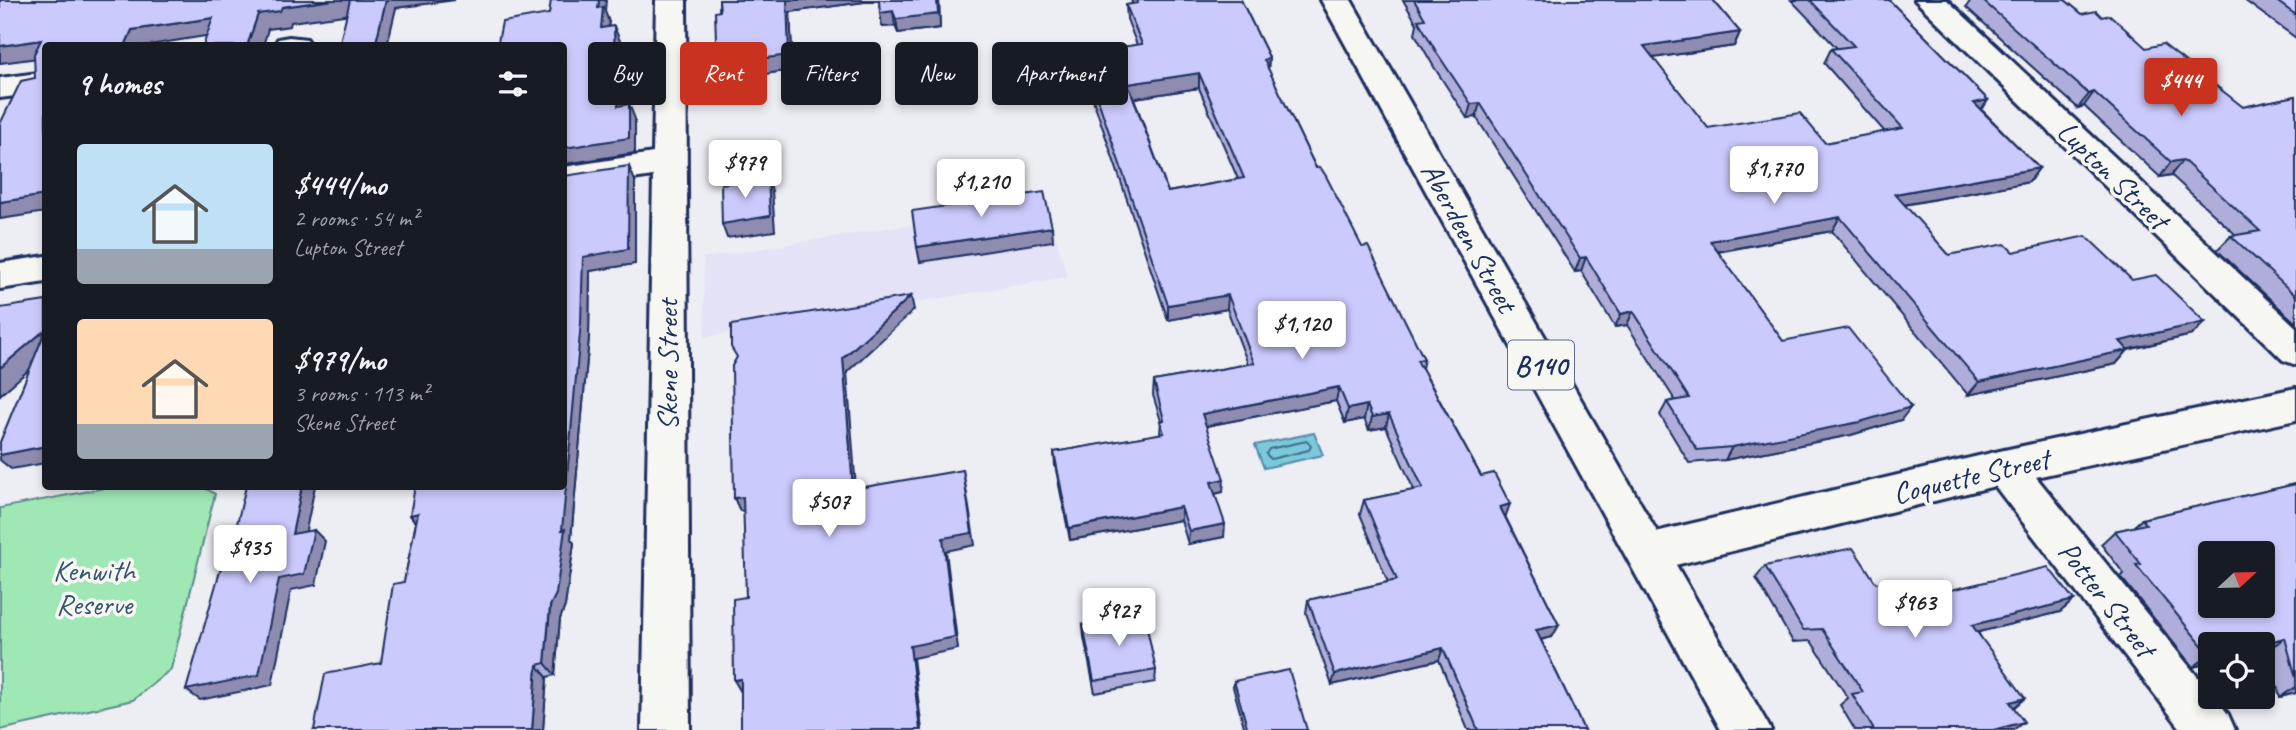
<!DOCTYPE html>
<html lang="en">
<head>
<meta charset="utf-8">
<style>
  body { margin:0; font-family:Caveat,sans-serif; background:#242831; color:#f1f3f6; height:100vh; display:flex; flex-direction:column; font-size:26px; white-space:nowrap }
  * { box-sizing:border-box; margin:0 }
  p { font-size:23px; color:#9ea1a6 }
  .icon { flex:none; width:38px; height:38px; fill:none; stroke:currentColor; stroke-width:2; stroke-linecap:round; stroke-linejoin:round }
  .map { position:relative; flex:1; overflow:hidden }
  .panel { position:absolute; left:42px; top:42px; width:525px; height:448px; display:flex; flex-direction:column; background:#171b24; border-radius:7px; box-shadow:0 4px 10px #0003 }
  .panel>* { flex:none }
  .top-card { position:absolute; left:588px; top:42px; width:665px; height:63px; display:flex; gap:14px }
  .needle { width:46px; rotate:68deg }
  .tools { position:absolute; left:2198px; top:541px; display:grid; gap:14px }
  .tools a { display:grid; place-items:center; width:77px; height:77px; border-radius:7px; background:#171b24; box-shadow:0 4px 10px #0003; font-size:35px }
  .price { position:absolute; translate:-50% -60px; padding:0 16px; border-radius:7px; background:#fff; color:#222; font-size:23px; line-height:46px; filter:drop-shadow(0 2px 4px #0008) }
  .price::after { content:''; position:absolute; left:50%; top:42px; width:21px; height:16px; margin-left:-10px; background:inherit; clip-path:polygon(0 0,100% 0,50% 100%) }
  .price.active { background:#c8321e; color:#fff }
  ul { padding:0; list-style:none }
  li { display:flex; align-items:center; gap:21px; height:175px; padding:0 35px }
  li span { display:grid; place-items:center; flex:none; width:196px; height:140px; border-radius:7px; color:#555 }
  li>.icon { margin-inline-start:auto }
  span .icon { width:84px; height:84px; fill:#fffc; stroke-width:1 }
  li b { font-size:30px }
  h2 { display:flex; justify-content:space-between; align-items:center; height:84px; padding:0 35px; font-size:30px }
  .pill { padding:0 24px; border-radius:7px; background:#171b24; box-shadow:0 4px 10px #0003; font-size:24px; line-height:63px }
  .pill.active { background:#c8321e; color:#fff }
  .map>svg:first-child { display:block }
</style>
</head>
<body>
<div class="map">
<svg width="2296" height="730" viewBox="0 0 2296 730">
  <rect width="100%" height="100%" fill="#ededf4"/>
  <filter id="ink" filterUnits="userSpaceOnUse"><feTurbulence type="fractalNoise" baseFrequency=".0143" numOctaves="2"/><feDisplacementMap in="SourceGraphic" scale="14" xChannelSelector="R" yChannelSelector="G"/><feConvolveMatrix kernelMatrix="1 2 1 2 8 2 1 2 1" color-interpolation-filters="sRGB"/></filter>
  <g filter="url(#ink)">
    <!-- built -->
    <path fill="#e3e2f7" d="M1046,203l21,74 -362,60 -2,-79z"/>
    <!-- green -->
    <path fill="#9fe7b5" stroke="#5d8b8a" stroke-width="2" d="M110,487h93l12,7 -44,175 -38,31 -133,30v-222z"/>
    <!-- water -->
    <path fill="#7bc9da" stroke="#558ba8" stroke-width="2" d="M1314,433l9,22 -59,13 -9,-23z"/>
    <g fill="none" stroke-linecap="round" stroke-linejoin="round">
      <!-- shore -->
      <path stroke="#416d90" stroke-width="2" d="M1307,441l4,5 -2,4 -38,9 -5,-5 3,-5z"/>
      <!-- minor casing -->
      <g stroke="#1b2f5e" stroke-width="6">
        <g id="minor">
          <path d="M656,0h30l4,730h-48l11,-554 -89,13v-22l89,-14z"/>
          <path d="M1915,0h32l349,327v38l-13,-5z"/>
          <path d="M289,37l18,2 4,7h-37l4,-7z"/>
          <path d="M46,72v20l-46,6v-20z"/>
          <path d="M46,256v26l-46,7v-26z"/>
          <path d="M2296,388v32l-260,57 174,215v4h4l14,18 7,16h-53l-187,-244 -348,86 -15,-6 -7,-13 7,-13 15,-6 357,-84z"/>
        </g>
      </g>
      <!-- major casing -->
      <g stroke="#1b2f5e" stroke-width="6">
        <path id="major" d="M1321,0h30l420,730h-50z"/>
      </g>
      <!-- minor -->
      <use href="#minor" fill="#f6f6f2" fill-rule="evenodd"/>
      <!-- major -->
      <use href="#major" fill="#f6f6f2" fill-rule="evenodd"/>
    </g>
    <!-- wall -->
    <g fill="#afaeda" stroke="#1b2f5e" stroke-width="2" fill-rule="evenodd">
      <path d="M719,0h220l1,28 -42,5 -3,-7 -13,1 -3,-27 -89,12 3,58 -72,10z"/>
      <path d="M1131,0h110l28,57 -1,12 48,99 108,191 -2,9 59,108 24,40 54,109 -7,12 -11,3 43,90h-116l-29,-70 -107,25 -26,-72 2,-13 80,-18 -28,-68 4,-14 50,-10 -28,-63 -17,3 -5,-11 -19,4 -9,-22 -130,25 17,66 -8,2 9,43 -36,7 -7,-24 -111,20 -15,-75 -1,-13 106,-18 1,-13 -8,-26 1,-14 94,-17 -21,-55 -59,11 -86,-253v-14l55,-8 -10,-26 -1,-14 7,-1zM1199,88l39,91 -70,13 -34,-94z"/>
      <path d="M1403,0h310l27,32 -6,14 -81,12 55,70 117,15 60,-11 -61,-69 7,-14 6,-1 -46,-48h98l99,100 -6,10 57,58 -10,14 -125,23 45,50 64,-3 119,28 60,55 -64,15 -12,14 -148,31 -136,-164 -114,21 65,89 118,79 -50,15 -126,25 -36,3 -29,-48 7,-13 8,-2 -48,-75 -12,2 -34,-56 -6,1 -99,-155 -9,1 -33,-51 -19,-33 2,-10z"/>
      <path d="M1971,0h94l17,14 20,3 44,31 97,59 53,-11v227l-79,-73 14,-14 5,-1 -65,-60 -11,2 -76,-71 -6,2 -112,-101z"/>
      <path d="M2244,0h52v38z"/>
      <path d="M564,176l71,5v83l-45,7 -1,66 -18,202 3,4 -9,63 -5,13 -5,56 -8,2 -4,53h-229l67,-67 23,-81 12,-59 -6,-8 154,-29z"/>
      <path d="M2296,484v209l-16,4 -13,-47 -57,-6v19l-17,4 -72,-90 3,-3 -23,-30 14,-13 18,-4 9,-8z"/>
      <path d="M1765,566l111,17 33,17h165l-14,12 -82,20 36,75 -1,23h-158l-15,-25 8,-7 -37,-57 -18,1 -37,-64z"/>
      <path d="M1083,625l73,45 -1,12 -60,11 -11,-56z"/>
      <path d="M1234,681l73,49h-62l-12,-43z"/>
    </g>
    <!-- shaded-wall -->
    <g fill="#8e8db1" stroke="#1b2f5e" stroke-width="2">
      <path d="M332,0h20l8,13 -69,9 -1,4 -22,3 -5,17h-16l11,-32 24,-7z"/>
      <path d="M386,0h69l-59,8 -9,38h-12z"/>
      <path d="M599,0h7l-1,11 4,11 -2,21 -6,-15 -3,-20z"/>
      <path d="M787,0h92l-89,12 3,58 -72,10 -4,-15z"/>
      <path d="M937,0h2l1,28 -42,5 -2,-14z"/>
      <path d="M893,11l2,15 -13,1 -2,-14z"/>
      <path d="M213,18l11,15 -81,13h-18l7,-16z"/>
      <path d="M614,26l6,15 1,30 6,14 -2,36 -7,-15 -3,-35z"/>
      <path d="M1740,32l-6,14 -95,14 5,-14z"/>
      <path d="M41,40l5,17 -46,6v-17z"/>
      <path d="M1269,57l-1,15 -4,-12z"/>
      <path d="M1199,73v15l-70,11 -1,-15z"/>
      <path d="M2094,92l-10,14 -6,2 11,-14z"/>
      <path d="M1988,100l-9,14 -5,-11z"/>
      <path d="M1480,103l-4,14 -9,1 4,-14z"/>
      <path d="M629,104l6,15v34l-71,11v1v-17z"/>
      <path d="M2183,160l-12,15 -11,2 11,-15z"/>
      <path d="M629,166l6,15v83l-45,7 -1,66 -18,202 3,4 -9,63 -5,13 -5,56 -10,-12 38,-406z"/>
      <path d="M2039,168l-10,14 -143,26 9,-14z"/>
      <path d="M768,177l4,14 3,40 -48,7 -5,-14z"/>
      <path d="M45,195l1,17 -46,7v-17z"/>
      <path d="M1840,217l-8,14 -129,23 7,-13z"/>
      <path d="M1052,227l1,14 -133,21 -3,-15z"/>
      <path d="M1586,257l-5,14 -6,1 5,-14z"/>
      <path d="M1228,295l-1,14 -59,11v-15z"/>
      <path d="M911,296l3,14 -67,62 10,130 -4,-13 -10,-131z"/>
      <path d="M1633,311l-6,14 -12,2 6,-13z"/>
      <path d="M2205,322l-13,13 -85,19 13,-13z"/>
      <path d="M46,329v26l-46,40v-27z"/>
      <path d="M2128,350l-12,14 -148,31 11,-13z"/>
      <path d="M1339,387l-3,14 -135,26 1,-13z"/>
      <path d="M1367,405l-3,14 -19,4 3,-14z"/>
      <path d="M1911,407l-10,13 -50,15 -126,25 7,-13z"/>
      <path d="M1389,414l-3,13 -17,3 3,-13z"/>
      <path d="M46,446v17l-35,6 -11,-9v-5z"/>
      <path d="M963,470l12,75 -29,6 12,98 -45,9 9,72h-2l-10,-84z"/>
      <path d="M1224,479l-1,13 -13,3 1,-13z"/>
      <path d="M302,486h13l-12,59 -11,-11z"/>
      <path d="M743,497l6,13 -9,1 -6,-13z"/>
      <path d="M1510,504l-5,14 -5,-11z"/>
      <path d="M1181,507v13l-111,20 -1,-12z"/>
      <path d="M418,513l3,15 -11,-13z"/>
      <path d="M1225,524l-1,13 -36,7 1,-13z"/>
      <path d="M314,530l11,11 -9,44 -25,5 -19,95 -72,15 -14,-10 93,-111z"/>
      <path d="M2074,600l-14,12 -101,25 13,-12z"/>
      <path d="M1559,625l-7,12 -22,5 6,-12z"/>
      <path d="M2285,638l-18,12 -4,1v-7h-4z"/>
      <path d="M1443,648l-4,12 -107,25 3,-11z"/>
      <path d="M2210,655v8l-17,4z"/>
      <path d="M537,665l10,12 -4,53h-11z"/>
      <path d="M741,679v13l-7,-12z"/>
      <path d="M2296,687v6l-16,4z"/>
      <path d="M2025,698l-14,12 -1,-8z"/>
      <path d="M2024,722l-11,8h-20z"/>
    </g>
    <!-- building -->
    <g fill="#cbcafd" stroke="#1b2f5e" stroke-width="2" fill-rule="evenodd">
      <path d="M0,0h332l-50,7 -2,4 -22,3 -11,32h-44l10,-28 -81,12 -7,16h-79v149l-46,7v-78l21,-43 14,-3 -1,-24 7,-14 -41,6z"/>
      <path d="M350,0h36l-11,46h-36z"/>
      <path d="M551,0h48l-1,8 5,-1 -2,21 13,-2 1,45 6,-1 -3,36 11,-2v34l-65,10v-102h-81v-2l15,-2 4,-20 47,-8z"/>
      <path d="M719,0h68l2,55 -72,10 -2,-53 5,-1z"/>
      <path d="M879,0h58l1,14 -42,5 -3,-8 -13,2z"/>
      <path d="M1137,0h104l28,57 -5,3 52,108 4,-1 6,9 36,71 6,-1 56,113 -7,1 64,116 13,-3 16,31 -10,3 59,118 -23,5 48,100h-106l-35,-82 -108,26 -27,-74 89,-20 -33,-80 59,-12 -34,-74 -17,3 -5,-12 -19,4 -9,-22 -137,27 22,65 -13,3 14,42 -36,7 -8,-24 -112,21 -15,-76 110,-19 -4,-12 4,-1 -10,-39 100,-18 -26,-68 -60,10 -86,-252 60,-9 -16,-39 12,-2zM1199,73l45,105 -76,14 -40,-108z"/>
      <path d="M1414,0h299l27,32 -96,14 64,82 92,-15 25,30 78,-15 -72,-79 23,-3 -44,-46h79l99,100 -14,3 65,65 -144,26 54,61 56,-11 8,8 73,-16 46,44 24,-5 49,47 -85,19 8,9 -149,32 -139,-165 -130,24 73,100 65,-13 63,79 -51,15 -128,25 -35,3 -30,-48 22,-4 -56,-87 -12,3 -35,-57 -6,1 -100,-155 -9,1 -34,-51 -19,-33 7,-1z"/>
      <path d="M1982,0h83l17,14 14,-3 6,6 8,-2 36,33 17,-4 80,63 53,-11v200l-65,-60 29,-5 -77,-71 -12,2 -77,-70 -5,2z"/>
      <path d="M2275,0h21v15z"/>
      <path d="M629,166l-1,83 -45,8 -2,65 -19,208 3,-1 -9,65 -6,12 -5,57 -8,2 -5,65h-218l11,-56 56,-11 12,-79 11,-2 14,-69 -8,2 5,-29h149v-310z"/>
      <path d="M768,177l2,39 -48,8 -1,-40z"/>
      <path d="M1044,192l8,35 -135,20 -5,-36z"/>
      <path d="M911,296l-68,62 10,131 110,-19 9,63 -29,5 12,99 -45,9 10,84h-179v-51l-7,1 -1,-81 13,-2 -3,-100 -9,1 -2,-132 5,-9 -6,-10v-22z"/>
      <path d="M46,301v28l-46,39v-60z"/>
      <path d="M46,329v117l-46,9v-13z"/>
      <path d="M2296,484v194l-11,-40 -26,6h-49v11l-74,-90 5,-1 -26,-33 31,-7 -4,-5zM2210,553h53v53h-53z"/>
      <path d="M246,486h56l-10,48 22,-4 -10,44 -25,5 -20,96 -73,15 41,-144 5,-1z"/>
      <path d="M1853,548l23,35 19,-3 14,20 139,-33 26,33 -102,25 53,73 -15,4 14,20 -31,8h-119l-22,-36 11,-2 -41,-63 -19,1 -38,-64z"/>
      <path d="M1144,614l12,56 -62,11 -11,-56z"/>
      <path d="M1289,670l18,60h-59l-14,-49z"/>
    </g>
  </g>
  <g text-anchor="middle" stroke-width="7" stroke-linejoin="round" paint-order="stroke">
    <!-- shield labels -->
    <rect fill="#f6f6f2" stroke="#5d6b8a" stroke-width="2" x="1508" y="340.5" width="66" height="49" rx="5"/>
    <g font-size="28" font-weight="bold" fill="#1b2f5e">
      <text x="1541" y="375">B140</text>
    </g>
    <!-- street labels -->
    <g font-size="30" fill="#1b2f5e" stroke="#f6f6f2">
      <text transform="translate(2113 175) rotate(44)" y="10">Lupton Street</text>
      <text transform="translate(1469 237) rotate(61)" y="10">Aberdeen Street</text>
      <text transform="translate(667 365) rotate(-90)" y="10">Skene Street</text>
      <text transform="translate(1971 476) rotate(-13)" y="10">Coquette Street</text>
      <text transform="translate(2107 599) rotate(52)" y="10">Potter Street</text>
    </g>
    <!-- park labels -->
    <g font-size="30" fill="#35546f" stroke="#f6f6f2">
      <text x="94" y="580">Kenwith<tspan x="94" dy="34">Reserve</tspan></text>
    </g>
  </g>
</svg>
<div class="tools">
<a><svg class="needle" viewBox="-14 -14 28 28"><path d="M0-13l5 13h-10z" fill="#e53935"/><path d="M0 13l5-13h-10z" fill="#9ea1a6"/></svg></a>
<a><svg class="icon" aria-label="locate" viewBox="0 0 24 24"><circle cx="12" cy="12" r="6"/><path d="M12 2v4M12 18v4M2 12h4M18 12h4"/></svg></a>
</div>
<b class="price active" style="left:2181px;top:118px">$444</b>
<b class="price" style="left:745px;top:200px">$979</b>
<b class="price" style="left:1774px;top:206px">$1,770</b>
<b class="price" style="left:981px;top:219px">$1,210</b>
<b class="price" style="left:1302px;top:361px">$1,120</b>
<b class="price" style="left:829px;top:539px">$507</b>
<b class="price" style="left:250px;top:585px">$935</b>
<b class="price" style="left:1915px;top:640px">$963</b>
<b class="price" style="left:1119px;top:648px">$927</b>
<div class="top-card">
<a class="pill">Buy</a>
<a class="pill active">Rent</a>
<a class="pill">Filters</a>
<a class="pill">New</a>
<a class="pill">Apartment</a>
</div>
<section class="panel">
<h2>9 homes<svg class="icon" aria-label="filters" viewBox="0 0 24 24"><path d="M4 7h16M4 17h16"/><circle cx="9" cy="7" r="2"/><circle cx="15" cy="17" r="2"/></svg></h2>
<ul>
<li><span style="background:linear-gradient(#bfe0f5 75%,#9aa5b1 0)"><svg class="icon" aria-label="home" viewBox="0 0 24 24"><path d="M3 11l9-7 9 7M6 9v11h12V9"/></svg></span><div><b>$444/mo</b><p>2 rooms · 54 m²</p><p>Lupton Street</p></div></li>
<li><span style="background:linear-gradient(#ffd9b3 75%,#9aa5b1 0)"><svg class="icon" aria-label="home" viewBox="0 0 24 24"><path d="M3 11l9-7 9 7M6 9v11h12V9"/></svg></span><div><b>$979/mo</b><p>3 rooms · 113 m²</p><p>Skene Street</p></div></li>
</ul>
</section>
</div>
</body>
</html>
